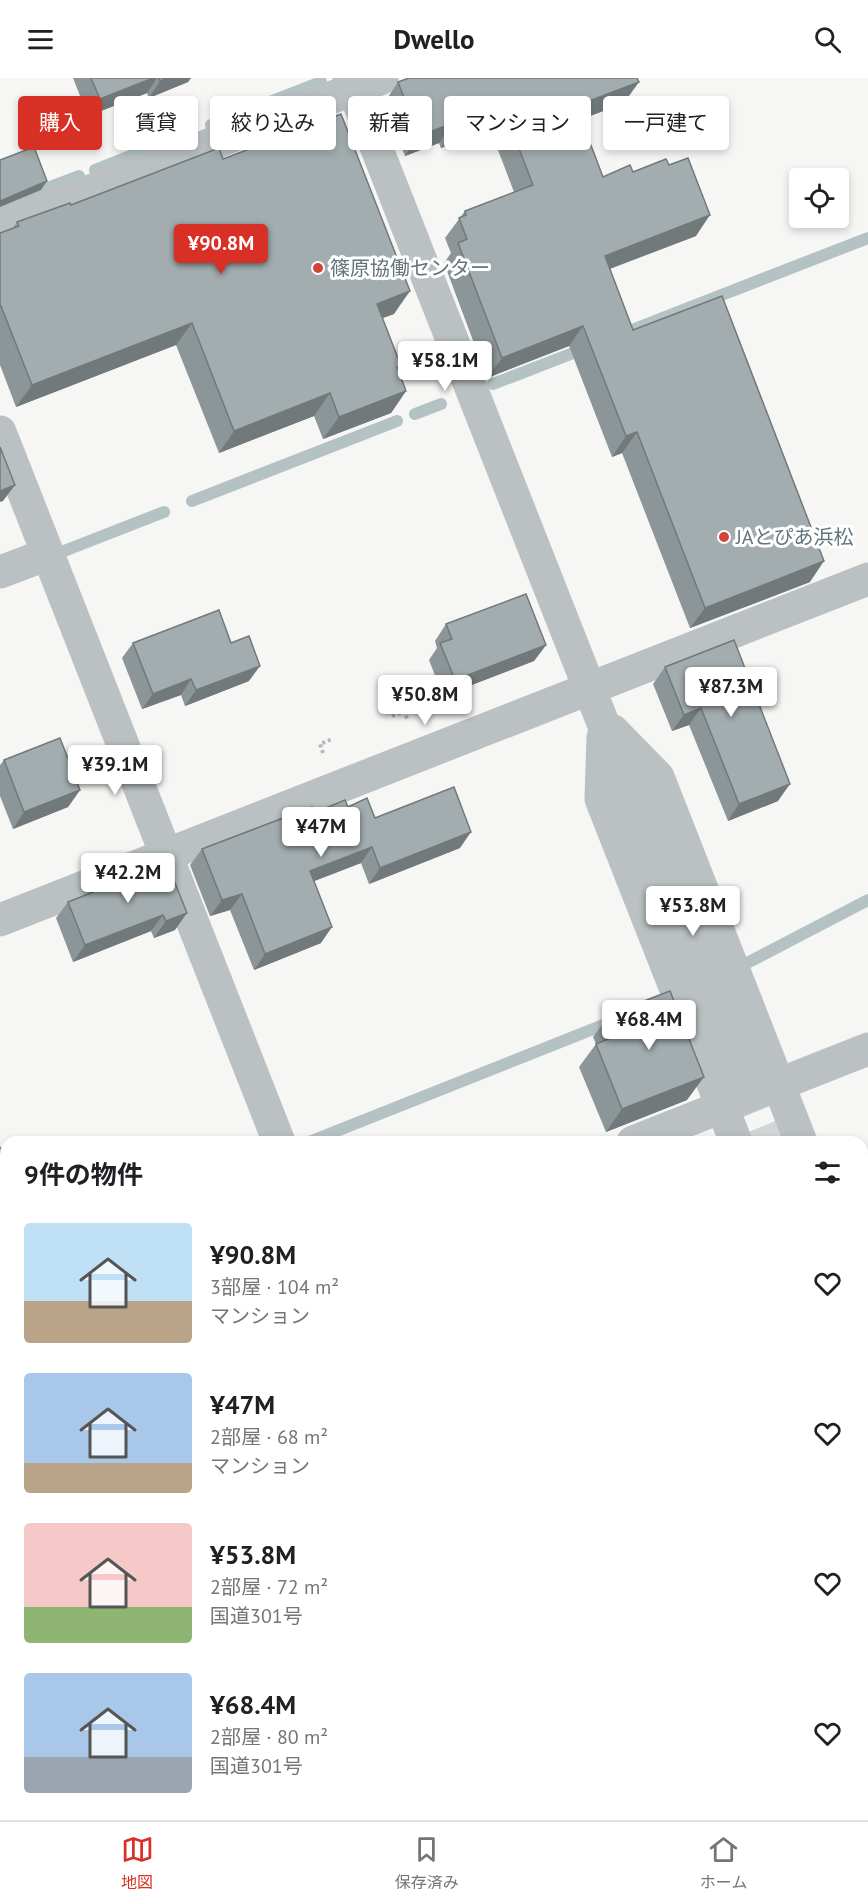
<!DOCTYPE html>
<html lang="ja">
<head>
<meta charset="utf-8">
<style>
  body { margin:0; font-family:"PT Sans","Noto Sans JP",sans-serif; background:#f2f2f2; color:#202124; height:100vh; display:flex; flex-direction:column; font-size:22px; white-space:nowrap }
  * { box-sizing:border-box; margin:0 }
  p { font-size:20px; color:#757577 }
  .icon { flex:none; width:33px; height:33px; fill:none; stroke:currentColor; stroke-width:2; stroke-linecap:round; stroke-linejoin:round }
  .map { position:relative; flex:1; overflow:hidden }
  .details { position:absolute; left:0px; top:1058px; width:868px; height:686px; display:flex; flex-direction:column; background:#fff; border-radius:18px 18px 0 0; box-shadow:0 3px 9px #0003 }
  .details>* { flex:none }
  .banner { position:absolute; left:18px; top:18px; width:832px; height:54px; display:flex; gap:12px }
  .controls { position:absolute; left:789px; top:90px; display:grid; gap:12px }
  .controls a { display:grid; place-items:center; width:60px; height:60px; border-radius:6px; background:#fff; box-shadow:0 3px 9px #0003; font-size:30px }
  .price { position:absolute; translate:-50% -51px; padding:0 14px; border-radius:6px; background:#fff; color:#222; font-size:20px; line-height:39px; filter:drop-shadow(0 2px 3px #0008) }
  .price::after { content:''; position:absolute; left:50%; top:36px; width:18px; height:14px; margin-left:-9px; background:inherit; clip-path:polygon(0 0,100% 0,50% 100%) }
  .price.active { background:#d93025; color:#fff }
  ul { padding:0; list-style:none }
  li { display:flex; align-items:center; gap:18px; height:150px; padding:0 24px }
  li span { display:grid; place-items:center; flex:none; width:168px; height:120px; border-radius:6px; color:#555 }
  li>.icon { margin-inline-start:auto }
  span .icon { width:72px; height:72px; fill:#fffc; stroke-width:1 }
  li b { font-size:26px }
  h2 { display:flex; justify-content:space-between; align-items:center; height:72px; padding:0 24px; font-size:26px }
  .tag { padding:0 21px; border-radius:6px; background:#fff; box-shadow:0 3px 9px #0003; font-size:21px; line-height:54px }
  .tag.active { background:#d93025; color:#fff }
  header { display:flex; justify-content:space-between; align-items:center; height:78px; padding:0 24px; background:#fff; font-size:27px; font-weight:700 }
  .tab-bar { display:flex; justify-content:space-around; align-items:center; height:84px; border-top:2px solid #e0e0e0; background:#fff; font-size:16px; color:#757577 }
  .tab-bar a { display:grid; justify-items:center; gap:3px }
  .tab-bar .active { color:#d93025 }
  .map>svg:first-child { display:block }
</style>
</head>
<body>
<header><svg class="icon" aria-label="menu" viewBox="0 0 24 24"><path d="M4 6h16M4 12h16M4 18h16"/></svg>Dwello<svg class="icon" aria-label="search" viewBox="0 0 24 24"><circle cx="10" cy="10" r="6"/><path d="M15 15l6 6"/></svg></header>
<div class="map">
<svg width="868" height="1742" viewBox="0 0 868 1742">
  <rect width="100%" height="100%" fill="#f6f6f4"/>
  <g fill="none" stroke-linecap="round" stroke-linejoin="round">
    <!-- stream -->
    <g stroke="#b5c2c4" stroke-width="12">
      <path d="M211,47l110,-43"/>
      <path d="M95,92l75,-30"/>
      <path d="M0,128l79,-30"/>
      <path d="M619,257l249,-97"/>
      <path d="M493,306l93,-36"/>
      <path d="M415,336l26,-10"/>
      <path d="M192,423l205,-80"/>
      <path d="M64,473l100,-39"/>
      <path d="M747,885l121,-63"/>
      <path d="M309,1064l307,-122"/>
      <path d="M862,1432l6,14"/>
    </g>
    <!-- minor-tunnel -->
    <path stroke="#d2d6d6" stroke-width="33" stroke-dasharray="33 16" stroke-linecap="butt" d="M744,1003l25,61"/>
    <!-- path -->
    <g stroke="#b6babc" stroke-width="4" stroke-dasharray="3 3" stroke-linecap="butt">
      <path d="M392,638l12,-5 4,10"/>
      <path d="M323,675l-3,-9 12,-5"/>
      <path d="M0,1576l6,-2"/>
    </g>
    <!-- minor -->
    <g stroke="#bbc1c3" stroke-width="33">
      <path d="M349,0l395,1003"/>
      <path d="M0,148l382,-148"/>
      <path d="M0,354l279,710"/>
      <path d="M0,494l48,-18"/>
      <path d="M613,653l45,46 143,365"/>
      <path d="M603,659l-2,62 135,343"/>
      <path d="M0,842l868,-341"/>
      <path d="M633,1064l235,-93"/>
      <path d="M862,1219l6,14"/>
      <path d="M862,1301l6,14"/>
      <path d="M0,1314l6,-3"/>
      <path d="M862,1383l6,14"/>
      <path d="M862,1719l6,-2"/>
      <path d="M0,1730l6,-2"/>
      <path d="M127,1737l2,5"/>
      <path d="M543,1737l2,5"/>
      <path d="M804,1742l13,-5"/>
    </g>
    <!-- trunk -->
    <g stroke="#d4d8da" stroke-width="33">
      <path d="M862,1105l6,-2"/>
      <path d="M0,1446l6,-3"/>
    </g>
  </g>
  <!-- wall -->
  <g fill="#8c9597">
    <path d="M73,0h118l-3,4 -39,16 -2,-5 -59,23z"/>
    <path d="M398,4l226,21 -43,16 22,58 30,-5 63,64 -86,33 23,61 177,252 -120,46 -68,-175 -10,4 -43,-111 -82,32 -43,-115 7,-10 -6,-15 20,-27 49,-19 -24,-63 -49,19 -2,-5 -34,13 -21,-53z"/>
    <path d="M223,81l171,155 -12,4 19,48 -3,4 8,21 -15,22 -68,26 -9,-23 -95,37 -43,-108 -160,62 -16,-42v-132l13,-5 4,-6z"/>
    <path d="M446,546l100,21 -12,16 -91,35 -14,-36 8,-12 -2,-7z"/>
    <path d="M734,562l44,161 -50,20 -39,-96 -17,6 -19,-47 12,-17z"/>
    <path d="M133,565h98l18,38 -64,25 -4,-11 -39,14 -20,-51z"/>
    <path d="M4,682l76,30 -12,17 -55,22 -13,-33v-31z"/>
    <path d="M348,729l27,11 85,30 -91,36 -8,-21 -47,18 7,62 -67,27 -24,-60 -20,6 -20,-51 12,-16 112,-36z"/>
    <path d="M167,785l8,67 -21,8 -3,-7 -78,31 -17,-44 12,-16z"/>
    <path d="M610,936l77,86 -81,32 -27,-65 17,-23 -3,-7z"/>
  </g>
  <!-- shaded-wall -->
  <g fill="#72797b">
    <path d="M153,0h4l-10,15 -59,23 12,-17z"/>
    <path d="M168,0h23l-3,4 -39,16 11,-17z"/>
    <path d="M639,4l-15,21 -62,24 14,-21z"/>
    <path d="M504,31l-14,20 -49,19 14,-20z"/>
    <path d="M453,45l-14,20 -34,13 14,-20z"/>
    <path d="M47,103l-6,9 -41,17v-6z"/>
    <path d="M710,137l-14,21 -106,40 15,-20z"/>
    <path d="M410,213l-16,23 -33,12 16,-22z"/>
    <path d="M192,245l-16,22 -160,62 16,-22z"/>
    <path d="M583,248l-14,20 -82,32 15,-20z"/>
    <path d="M406,313l-15,22 -68,26 16,-22z"/>
    <path d="M330,315l-16,23 -95,37 15,-22z"/>
    <path d="M637,354l-15,21 -10,4 14,-21z"/>
    <path d="M15,407l-12,16 -3,1v-11z"/>
    <path d="M824,483l-14,21 -120,46 15,-20z"/>
    <path d="M546,567l-12,16 -91,35 12,-16z"/>
    <path d="M260,588l-11,15 -64,25 11,-16z"/>
    <path d="M191,601l-10,16 -39,14 11,-15z"/>
    <path d="M701,630l-12,17 -17,6 12,-16z"/>
    <path d="M790,706l-12,17 -50,20 11,-17z"/>
    <path d="M80,712l-12,17 -55,22 11,-17z"/>
    <path d="M471,754l-11,16 -91,36 11,-16z"/>
    <path d="M372,769l-11,16 -62,24 11,-16z"/>
    <path d="M242,816l-12,16 -20,6 12,-16z"/>
    <path d="M187,835l-12,17 -21,8 12,-17z"/>
    <path d="M163,837l-12,16 -78,31 12,-17z"/>
    <path d="M332,849l-11,16 -67,27 11,-16z"/>
    <path d="M704,999l-17,23 -81,32 16,-23z"/>
    <path d="M6,1281v12l-6,2v-10l2,-3z"/>
  </g>
  <!-- building -->
  <g fill="#a3adb0" stroke="#72797b" stroke-width="1.5">
    <path d="M91,0h62l-53,21z"/>
    <path d="M159,0h9l-8,3z"/>
    <path d="M409,0h228l2,4 -63,24 27,71 27,-12 3,7 33,-13 3,6 19,-7 22,57 -105,41 28,74 89,-34 102,265 -119,47 -68,-176 -11,4 -43,-110 -81,32 -44,-115 9,-4 -8,-21 7,-3 -1,-4 68,-26 -29,-76 -49,19 -2,-5 -34,13 -21,-54z"/>
    <path d="M341,36l69,177 -33,13 24,62 -4,1 9,24 -67,26 -9,-24 -96,38 -42,-108 -160,62 -31,-79 -1,1v-74l19,-7 -2,-4 53,-19 1,2 148,-57 4,11z"/>
    <path d="M34,69l13,34 -47,20v-41z"/>
    <path d="M0,369l15,38 -15,6z"/>
    <path d="M526,516l20,51 -91,35 -15,-37 12,-4 -6,-15z"/>
    <path d="M219,532l12,33 18,-7 11,30 -64,24 -5,-11 -38,15 -20,-51z"/>
    <path d="M734,562l56,144 -51,20 -38,-96 -17,7 -19,-48z"/>
    <path d="M60,660l20,52 -56,22 -20,-52z"/>
    <path d="M454,709l17,45 -91,36 -8,-21 -62,24 22,56 -67,27 -23,-60 -20,6 -20,-51 110,-42 2,6 31,-13 3,7 19,-9 8,20z"/>
    <path d="M167,785l20,50 -21,8 -3,-6 -78,30 -17,-43z"/>
    <path d="M670,913l34,86 -82,32 -26,-65 22,-9 -8,-21z"/>
    <path d="M6,1068v213l-4,1 -2,-5v-207z"/>
  </g>
  <!-- markers -->
  <g fill="#d24438" stroke="#fff" stroke-width="2">
    <circle cx="318" cy="190" r="6"/>
    <circle cx="724" cy="459" r="6"/>
  </g>
  <g text-anchor="middle" stroke-width="6" stroke-linejoin="round" paint-order="stroke">
    <!-- poi labels -->
    <g font-size="20" fill="#64757c" stroke="#fff" text-anchor="start">
      <text x="330" y="197">篠原協働センター</text>
      <text x="736" y="466">JAとぴあ浜松</text>
    </g>
  </g>
</svg>
<div class="controls">
<a><svg class="icon" aria-label="locate" viewBox="0 0 24 24"><circle cx="12" cy="12" r="6"/><path d="M12 2v4M12 18v4M2 12h4M18 12h4"/></svg></a>
</div>
<b class="price active" style="left:221px;top:197px">¥90.8M</b>
<b class="price" style="left:445px;top:314px">¥58.1M</b>
<b class="price" style="left:731px;top:640px">¥87.3M</b>
<b class="price" style="left:425px;top:648px">¥50.8M</b>
<b class="price" style="left:115px;top:718px">¥39.1M</b>
<b class="price" style="left:321px;top:780px">¥47M</b>
<b class="price" style="left:128px;top:826px">¥42.2M</b>
<b class="price" style="left:693px;top:859px">¥53.8M</b>
<b class="price" style="left:649px;top:973px">¥68.4M</b>
<div class="banner">
<a class="tag active">購入</a>
<a class="tag">賃貸</a>
<a class="tag">絞り込み</a>
<a class="tag">新着</a>
<a class="tag">マンション</a>
<a class="tag">一戸建て</a>
</div>
<section class="details">
<h2>9件の物件<svg class="icon" aria-label="filters" viewBox="0 0 24 24"><path d="M4 7h16M4 17h16"/><circle cx="9" cy="7" r="2"/><circle cx="15" cy="17" r="2"/></svg></h2>
<ul>
<li><span style="background:linear-gradient(#bfe0f5 65%,#b9a48a 0)"><svg class="icon" aria-label="home" viewBox="0 0 24 24"><path d="M3 11l9-7 9 7M6 9v11h12V9"/></svg></span><div><b>¥90.8M</b><p>3部屋 · 104 m²</p><p>マンション</p></div><svg class="icon" aria-label="heart" viewBox="0 0 24 24"><path d="M12 20l-8-8c-3-5 5-10 8-4 3-6 11-1 8 4z"/></svg></li>
<li><span style="background:linear-gradient(#a9c7e8 75%,#b9a48a 0)"><svg class="icon" aria-label="home" viewBox="0 0 24 24"><path d="M3 11l9-7 9 7M6 9v11h12V9"/></svg></span><div><b>¥47M</b><p>2部屋 · 68 m²</p><p>マンション</p></div><svg class="icon" aria-label="heart" viewBox="0 0 24 24"><path d="M12 20l-8-8c-3-5 5-10 8-4 3-6 11-1 8 4z"/></svg></li>
<li><span style="background:linear-gradient(#f6c9c9 70%,#8fb573 0)"><svg class="icon" aria-label="home" viewBox="0 0 24 24"><path d="M3 11l9-7 9 7M6 9v11h12V9"/></svg></span><div><b>¥53.8M</b><p>2部屋 · 72 m²</p><p>国道301号</p></div><svg class="icon" aria-label="heart" viewBox="0 0 24 24"><path d="M12 20l-8-8c-3-5 5-10 8-4 3-6 11-1 8 4z"/></svg></li>
<li><span style="background:linear-gradient(#a9c7e8 70%,#9aa5b1 0)"><svg class="icon" aria-label="home" viewBox="0 0 24 24"><path d="M3 11l9-7 9 7M6 9v11h12V9"/></svg></span><div><b>¥68.4M</b><p>2部屋 · 80 m²</p><p>国道301号</p></div><svg class="icon" aria-label="heart" viewBox="0 0 24 24"><path d="M12 20l-8-8c-3-5 5-10 8-4 3-6 11-1 8 4z"/></svg></li>
</ul>
</section>
</div>
<nav class="tab-bar">
<a class="active"><svg class="icon" aria-label="map" viewBox="0 0 24 24"><path d="M3 6l6-2 6 2 6-2v14l-6 2-6-2-6 2zM9 4v14M15 6v14"/></svg>地図</a>
<a><svg class="icon" aria-label="saved" viewBox="0 0 24 24"><path d="M7 4h10v16l-5-4-5 4z"/></svg>保存済み</a>
<a><svg class="icon" aria-label="home" viewBox="0 0 24 24"><path d="M3 11l9-7 9 7M6 9v11h12V9"/></svg>ホーム</a>
</nav>
</body>
</html>
